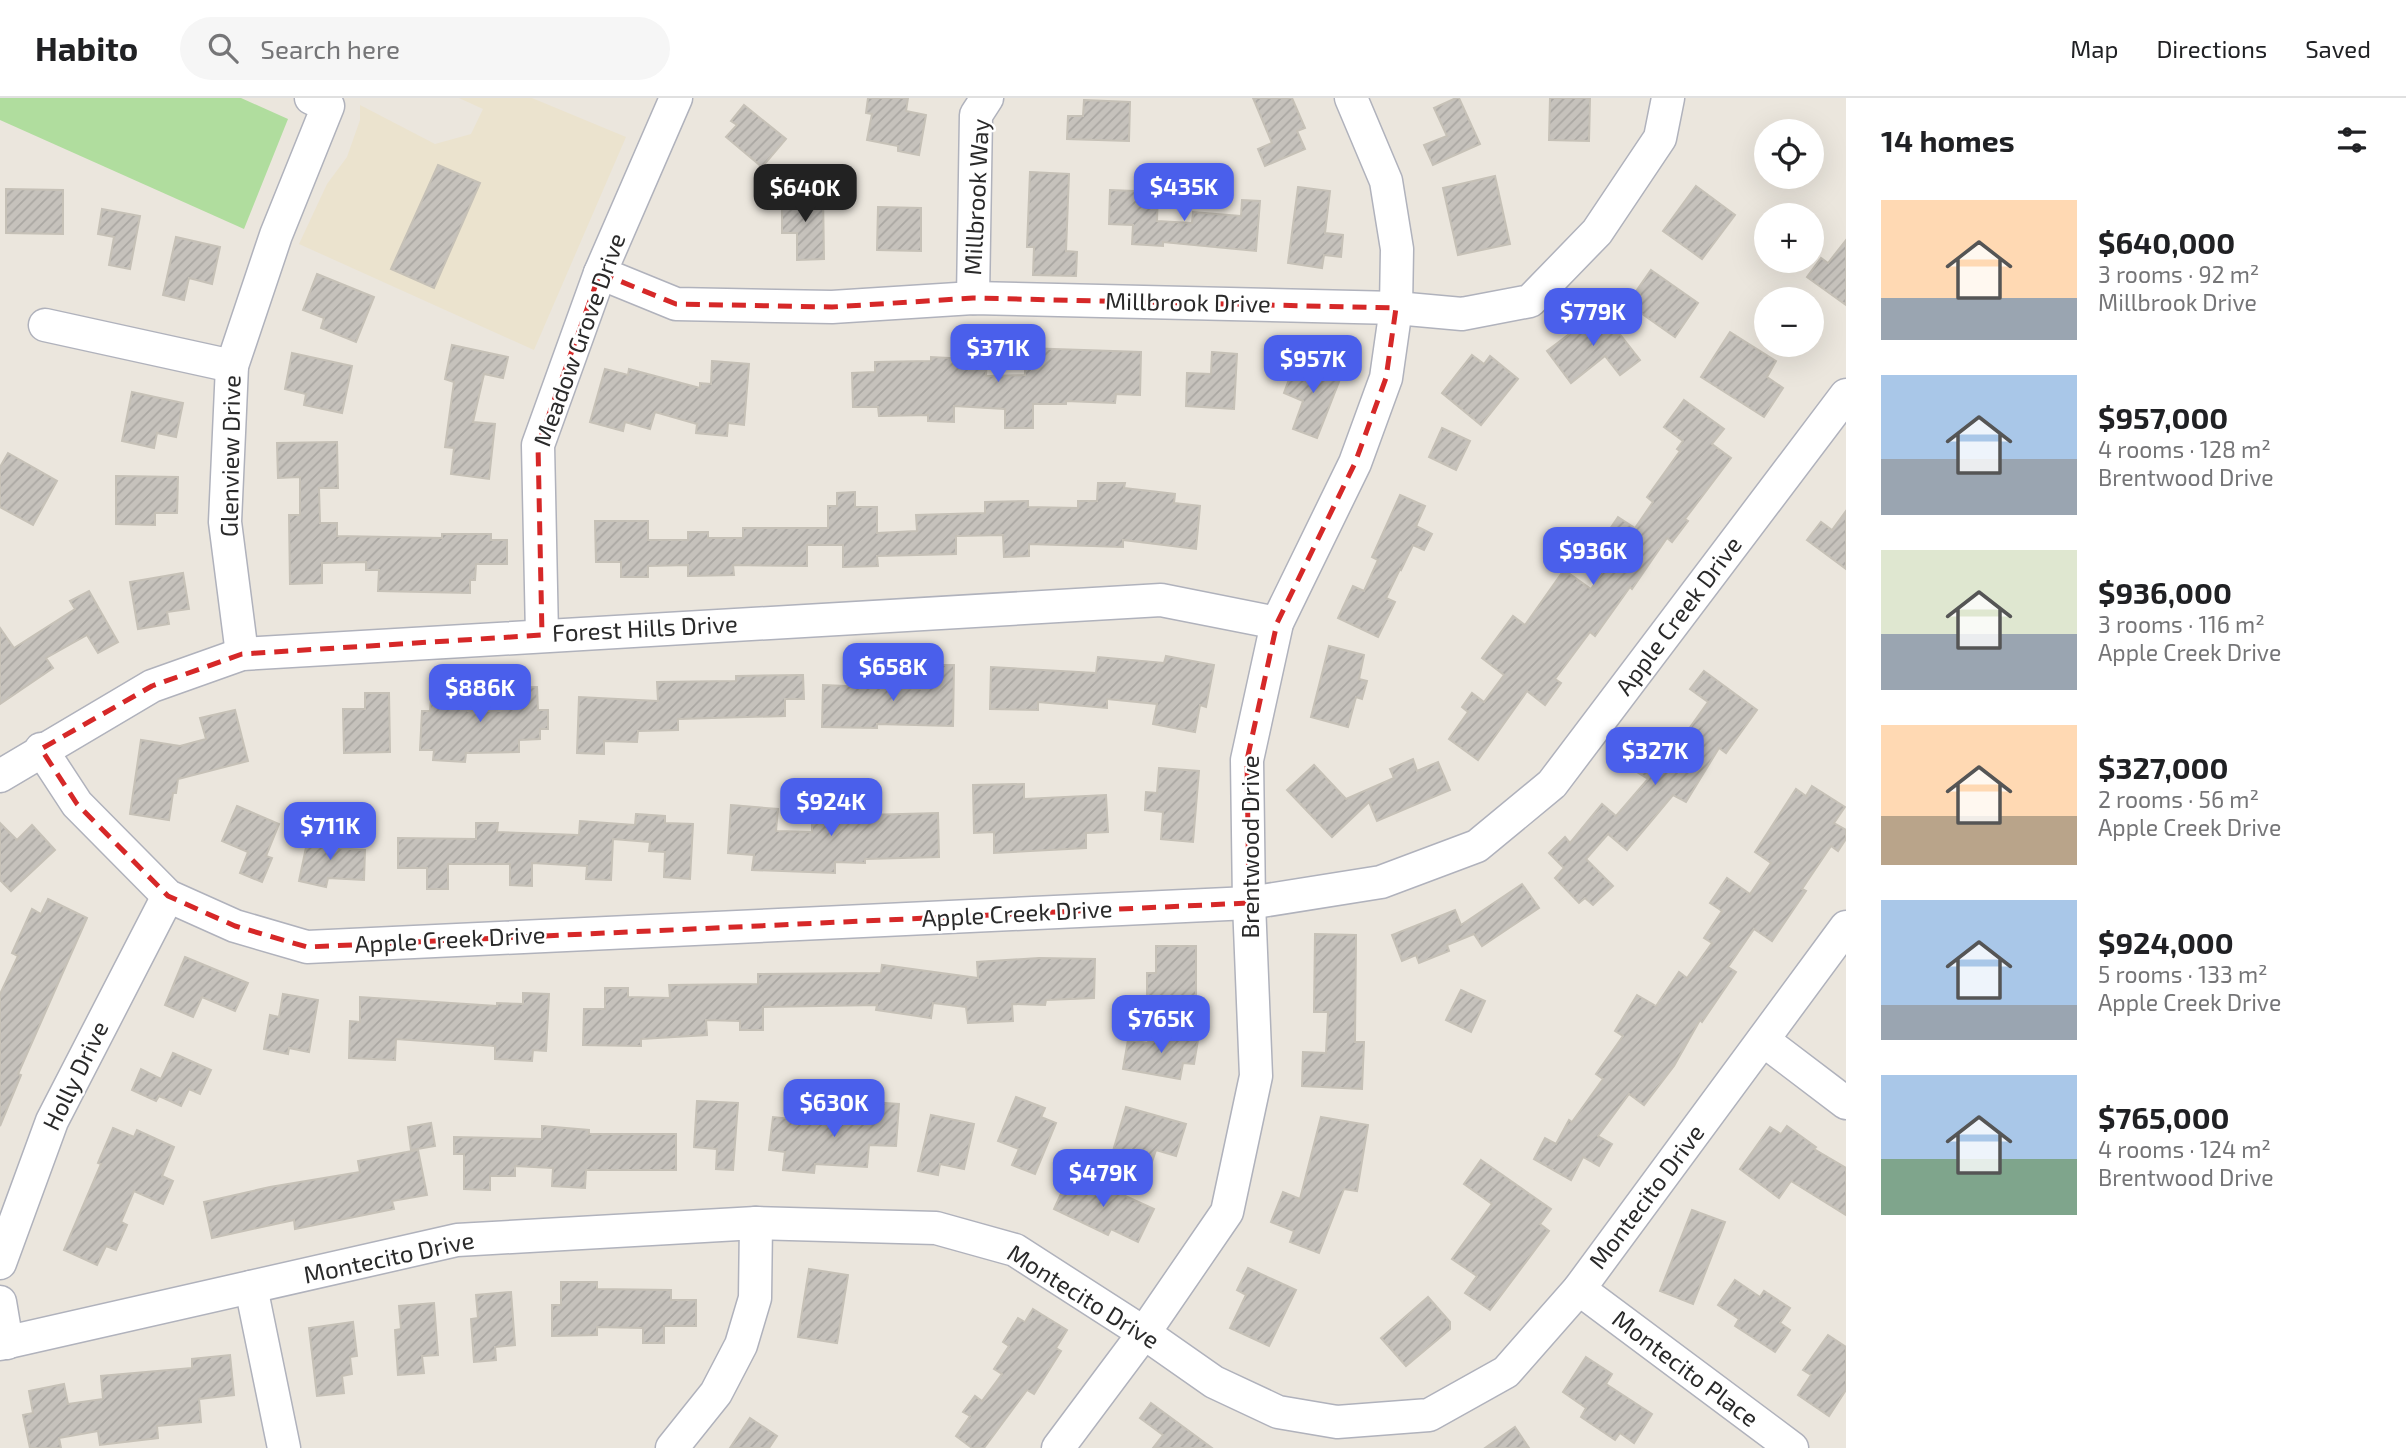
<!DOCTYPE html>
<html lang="en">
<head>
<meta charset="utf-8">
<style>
  body { margin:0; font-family:"Exo 2",sans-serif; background:#f6f6f6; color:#202124; height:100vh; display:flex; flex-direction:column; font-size:26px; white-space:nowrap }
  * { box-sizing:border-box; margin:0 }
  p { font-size:23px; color:#757577 }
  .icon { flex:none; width:38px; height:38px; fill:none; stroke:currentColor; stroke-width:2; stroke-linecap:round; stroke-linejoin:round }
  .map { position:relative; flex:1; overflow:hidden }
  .side { display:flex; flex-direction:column; background:#fff; width:560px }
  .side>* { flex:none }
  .controls { position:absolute; left:1754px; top:21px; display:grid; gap:14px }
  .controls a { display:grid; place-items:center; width:70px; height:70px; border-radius:50%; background:#fff; box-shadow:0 7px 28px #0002; font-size:35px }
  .price { position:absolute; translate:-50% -60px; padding:0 16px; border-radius:14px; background:#4a5feb; color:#fff; font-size:23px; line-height:46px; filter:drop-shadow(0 2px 4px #0008) }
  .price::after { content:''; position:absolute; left:50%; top:42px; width:21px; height:16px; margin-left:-10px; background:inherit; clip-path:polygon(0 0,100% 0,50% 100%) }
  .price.selected { background:#222; color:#fff }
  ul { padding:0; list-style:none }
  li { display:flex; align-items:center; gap:21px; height:175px; padding:0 35px }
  li span { display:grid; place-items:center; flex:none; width:196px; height:140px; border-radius:0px; color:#555 }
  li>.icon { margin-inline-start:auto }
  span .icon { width:84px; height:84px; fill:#fffc; stroke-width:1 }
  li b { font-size:30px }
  h2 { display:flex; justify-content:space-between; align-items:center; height:84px; padding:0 35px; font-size:30px }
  header { display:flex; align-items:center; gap:42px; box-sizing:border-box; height:98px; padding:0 35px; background:#fff; border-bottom:2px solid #e0e0e0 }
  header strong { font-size:33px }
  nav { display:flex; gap:38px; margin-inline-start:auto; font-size:24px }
  .search { width:490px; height:63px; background:#f6f6f6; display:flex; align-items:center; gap:18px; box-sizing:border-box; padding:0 24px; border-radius:38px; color:#757577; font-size:26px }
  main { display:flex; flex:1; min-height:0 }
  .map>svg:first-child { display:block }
</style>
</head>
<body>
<header>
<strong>Habito</strong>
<div class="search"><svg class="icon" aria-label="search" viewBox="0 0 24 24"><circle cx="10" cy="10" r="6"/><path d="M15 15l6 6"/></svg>Search here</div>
<nav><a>Map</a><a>Directions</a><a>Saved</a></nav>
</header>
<main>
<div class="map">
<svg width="1846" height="1350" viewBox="0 0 1846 1350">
  <defs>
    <pattern id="building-hatch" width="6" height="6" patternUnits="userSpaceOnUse" patternTransform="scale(1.75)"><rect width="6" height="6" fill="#c6c2bc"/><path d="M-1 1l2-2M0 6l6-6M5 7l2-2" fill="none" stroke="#aaa7a2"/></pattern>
  </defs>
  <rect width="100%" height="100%" fill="#ebe6dd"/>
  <!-- education -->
  <path fill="#ebe3ce" d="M459,0h73l94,39 -92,213 -235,-106 28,-60 20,-27 13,-37v-15l75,39 36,-10 12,-25z"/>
  <!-- grass -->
  <path fill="#b0dd9e" d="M0,0h241l47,21 -44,110 -244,-109z"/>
  <!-- building -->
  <g fill="url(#building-hatch)" stroke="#c6c1b7" stroke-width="2">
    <path d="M868,0h40l-2,13 20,4 -7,40 -21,-4v-5l-31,-6 5,-26 -6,-1z"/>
    <path d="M1253,0h39l13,30 -8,3 8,18 -40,17 -7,-17 14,-6z"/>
    <path d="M1456,0h3l21,46 -47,21 -9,-20 23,-9 -13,-28z"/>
    <path d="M1550,0h40l-1,43 -40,-1z"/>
    <path d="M1084,2l46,2 -1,39 -62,-2 1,-23h15z"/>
    <path d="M744,7l42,34 -24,28 -36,-30 11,-12 -6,-4z"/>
    <path d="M438,67l42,18 -46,105 -43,-19z"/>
    <path d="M1030,74l39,2 -3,77 11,1 -1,24 -43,-1 1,-28h-7z"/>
    <path d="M1495,78l15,68 -52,11 -15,-67z"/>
    <path d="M1696,88l39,29 -33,44 -39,-28z"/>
    <path d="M1298,89l32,4 -5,42 18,2 -2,22 -17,-2 -2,13 -34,-5z"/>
    <path d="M6,91l57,1v44l-57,-1z"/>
    <path d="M1110,92l48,2 -1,29 35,2 1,-11 48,4 1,-16 18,1 -4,50 -93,-9v4l-31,-2 1,-19 -24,-1z"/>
    <path d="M782,96h41l1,65 -27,1v-27h-15z"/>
    <path d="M878,109l43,1v43l-44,-1z"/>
    <path d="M102,111l38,7 -10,53 -21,-4 5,-28 -16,-3z"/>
    <path d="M176,139l44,10 -8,37 -23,-6 -5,22 -21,-5z"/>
    <path d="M1846,142v65l-39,-28 14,-19 7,5z"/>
    <path d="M1651,172l47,33 -23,34 -44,-31 9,-13 -3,-3z"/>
    <path d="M317,176l57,23 -18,45 -35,-14 3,-10 -21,-8z"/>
    <path d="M1601,212l39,50 -20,15 -15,-19 -34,27 -24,-32z"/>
    <path d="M1730,234l46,29 -9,16 16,11 -19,29 -63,-40z"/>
    <path d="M452,247l56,12 -5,21 -19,-4 -11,48 22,2 -6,55 -38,-5 3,-26 -9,-1 9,-65 -9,-3z"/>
    <path d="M1025,250l116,4 -1,43 -24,-1 -1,9 -49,-2v3h-33v24h-28v-19l-51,-3v16l-26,-1v-6l-49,1 -1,-9h-25l-1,-34 23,-1v-10l56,-1v-4l56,3 -1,16 39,-1z"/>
    <path d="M1212,254l25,2 -3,55 -48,-3 1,-33 24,1z"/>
    <path d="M292,255l60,13 -10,47 -38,-8 2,-11 -21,-5z"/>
    <path d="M1472,257l12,9 6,-8 28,23 -37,46 -39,-32z"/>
    <path d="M1304,260l38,16 -25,64 -24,-9 10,-28 -19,-8 7,-19 6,2z"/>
    <path d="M712,263l37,3 -5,61 -16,-2 -1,13 -31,-3 1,-9 -42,-12 -5,17 -25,-7 -2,9 -33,-9 15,-53 23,6 1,-6 71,19v-5l11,1z"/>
    <path d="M132,294l51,11 -7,34 -19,-4 -3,15 -32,-7z"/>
    <path d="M1684,302l40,29 -12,15 19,14 -46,61 3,2 -16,21 -5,-4 -35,51 -2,-2 -35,49 -5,-4 -35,47 6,4 -16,22 -18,-14 -49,69 -29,-21 19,-27 -6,-5 10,-14 12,9 20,-27 -22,-17 31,-42 12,9 39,-55 27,19 25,-37 -15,-10 17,-25 17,11 18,-26 -6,-5 33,-46 -3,-2 6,-8 -19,-14z"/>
    <path d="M1442,330l28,13 -14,29 -27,-13z"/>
    <path d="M337,344l1,46h-19l1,35h17v13l105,2v-4h49v6h16v24h-31l-1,16h-5v13l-92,-2 1,-21h-13v-8l-44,1v20l-32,1 -1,-69h11v-38l-22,1 -1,-35z"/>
    <path d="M8,355l49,28 -24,44 -33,-18v-40z"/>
    <path d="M116,378l62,1 -1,36h-22v12l-39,-1z"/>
    <path d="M1098,385h27l-1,5 51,6 -1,9 26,3 -4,43 -73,-9v7l-94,-3v12l-25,1 -1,-22 -47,1v18l-79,2 1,10 -35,1v-22h-36v21l-74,-1 1,10 -46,1v-11l-40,1v11h-27v-15h-25l-1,-41h53v19h40v-8h20v6h35v-10h85v-22h9v-13l18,-1v15h22v26l40,-2 -1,-16 69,-2v-11l43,-1v6l50,1v-7h19z"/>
    <path d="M1400,397l25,11 -9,20 16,8 -8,16 -11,-5 -12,25 -1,-1 -14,29 9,4 -17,35 -40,-19 15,-32 11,5 14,-31 -6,-3z"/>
    <path d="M1846,413v58l-39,-29 14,-18 11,8z"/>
    <path d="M183,475l6,36 -22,3 2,12 -31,5 -8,-47z"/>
    <path d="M89,493l29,51 -20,11 -11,-18 -41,23 7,10 -53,36v-76l14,20 61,-39 -5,-8z"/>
    <path d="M1329,548l35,9 -5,24 8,2 -5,18 -6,-2 -8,30 -37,-10z"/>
    <path d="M1166,558l48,9 -8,42 -6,-2 -5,27 -42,-8 4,-20 -50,-5v9l-69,-6v8l-48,-1 1,-42 105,6 2,-16 66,6z"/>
    <path d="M921,567h33l-1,61 -76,-2v4l-55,-1 1,-42 98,4z"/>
    <path d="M1704,573l53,39 -31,43 -7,-5 -33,54 -13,-7 -46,55 -19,-16 -22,25 27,27 -20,19 -8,-7 -6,5 -24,-25 9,-10 -15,-15 16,-16 5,6 32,-39 14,12 32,-37 -16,-10 15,-26 17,11 11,-18 6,4 27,-38 -18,-13z"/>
    <path d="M803,577l1,24h-19v17l-107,3v11l-40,1 -1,11 -33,-1v13l-27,-1 2,-56 79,4 -1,-19 79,-1v-5z"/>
    <path d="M432,589l37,2 -1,22h34v-23l35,-1 1,23h10v19h-8v10l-21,1v12l-53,1 -1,9 -32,-2 1,-10h-14l2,-39h8z"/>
    <path d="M365,595h24l1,59 -46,1 -1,-44h22z"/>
    <path d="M235,612l13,51 -70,18 -2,14h-3l-4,27 -39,-6 11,-74 39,6 26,-7 -6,-21z"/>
    <path d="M1413,661l4,12 21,-9 12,28 -73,31 -8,-19 -37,35 -45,-47 27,-25 32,34 48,-21 -4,-9z"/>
    <path d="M1159,670l40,3 -6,71 -32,-3 2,-27 -18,-2 1,-18 11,1z"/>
    <path d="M1024,686v15l82,-4 2,37 -22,1v15l-92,5v-21l-20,1 -1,-48z"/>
    <path d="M1812,688l33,21 -11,16 12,7v9l-8,12 -7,-5 -29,43 4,2 -34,50 -18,-12 -26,38 8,5 -34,50 -2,-2 -26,46 -30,39 -15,-11 -31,42 14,8 -13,22 -16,-9 -12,23 -37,-21 11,-21 11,6 13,-24 3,2 31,-43 -7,-5 27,-38 -8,-5 22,-36 19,11 23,-34 8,6 25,-35 -8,-5 18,-27 -12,-8 17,-25 23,16 21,-31 -16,-11 41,-63 10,7z"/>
    <path d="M731,707l47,4 -2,22 36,1v-18h15v-9h39l-1,10 73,-2 1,44 -74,2v4l-30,-1v11l-83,-3 2,-15 -26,-2z"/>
    <path d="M237,708l42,18 -13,32 6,2 -10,24 -22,-9 8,-21 -26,-11z"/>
    <path d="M636,716l29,2v7l28,1 -3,55 -26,-2 1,-25 -16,-1 1,-9 -37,-3 -2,41 -25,-1 1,-13 -55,-3v23l-22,-1v-21h-62v25h-21v-21h-29v-30l78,1v-16h22l-1,9 82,3 1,-14 55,4z"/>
    <path d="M0,725l17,17 15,-15 23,25 -44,41 -11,-11z"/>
    <path d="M309,735l27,6 -1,9 30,2 -1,30 -36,-2 -2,9 -27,-6z"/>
    <path d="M1522,786l17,24 -57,38 -8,-12 -27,11 2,6 -30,12 -3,-8 -14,6 -10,-26 63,-25 6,15z"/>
    <path d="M48,801l39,19 -69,156 3,1 -21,51v-132l18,-38 -6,-3 20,-44 9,5z"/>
    <path d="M1315,836l41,1 -1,107h9l-2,47 -60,-3 1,-34 23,1 2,-41h-14z"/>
    <path d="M1156,848h40v55h-49v-28h9z"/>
    <path d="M185,859l63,26 -13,28 -33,-14 -9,20 -28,-12z"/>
    <path d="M1039,860l56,1 -1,39 -48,2 -1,5 -33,-1 1,17 -45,2 -2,-16 -33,-4 -2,15 -55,-8 1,-5 -114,2v23h-23v-9l-34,-1 1,15 -66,4v7l-58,-1 1,-36h21v-21h23v9l42,1 -1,-13 89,-1v-10l123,-1 1,-8 96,13 -1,-16z"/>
    <path d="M1461,892l24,11 -14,31 -25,-12z"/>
    <path d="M523,895l26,1 -3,57 -13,-1 -1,11 -37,-2v-13l-99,-7 -1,21 -46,-2 1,-37 10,1v-25l137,9v-3l26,1z"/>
    <path d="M283,896l35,6 -9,52 -20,-4 -1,6 -24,-5 6,-34 9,2z"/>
    <path d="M1150,934l48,8 -4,24 -11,-1 -3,16 -57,-10 5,-29 20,3z"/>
    <path d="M173,955l38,17 -11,24 -11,-5 -8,17 -22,-10 -3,5 -24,-11 9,-21 20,10z"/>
    <path d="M1016,999l29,11 -4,9 15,6 -21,51 -23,-9 7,-16 -21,-8z"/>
    <path d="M697,1003l41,2 -5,67 -17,-1 1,-20 -23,-2z"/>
    <path d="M870,1004l29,2 -3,42 -27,-1 -2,22 -52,-3 -1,9 -31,-3 2,-18 -16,-2 4,-33 68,7 1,-9 27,2z"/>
    <path d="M1126,1009l60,17 -10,32 -20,-6 -4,12 -39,-11z"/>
    <path d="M931,1017l43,9 -10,45 -24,-5 -2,11 -20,-4z"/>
    <path d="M1321,1019l47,8 -11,66 -13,-2 -25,64 -29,-11 4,-11 -23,-9 12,-30 17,7z"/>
    <path d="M431,1025l4,23 -24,4 -3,-23z"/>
    <path d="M542,1028l47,4v4h87v36h-90l-1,18 -33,-2 1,-18 -38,-2v10h-25v14l-26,-1v-35h-10v-17l88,2z"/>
    <path d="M1787,1028l29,21 -2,2 32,19v47l-55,-34 -12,17 -39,-29 30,-42 11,7z"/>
    <path d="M113,1030l21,9 3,-7 37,17 -12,29 11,5 -10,23 -29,-13 -13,31 6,3 -11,25 -10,-4 -9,19 -33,-15 37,-86 -3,-1z"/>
    <path d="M418,1052l9,45 -35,6 2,8 -99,20 -1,-9 -82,18 -8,-36 66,-15 90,-15 -2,-11z"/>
    <path d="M1481,1062l70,49 -11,15 9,7 -59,79 -25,-17 12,-17 -25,-17 40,-55 -28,-20z"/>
    <path d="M1070,1076l36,17 2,-3 46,21 -16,33 -27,-13 -3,6 -54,-26z"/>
    <path d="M1692,1112l33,12 -32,82 -33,-13z"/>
    <path d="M1248,1170l48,22 -27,56 -39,-18 16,-33 -9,-5z"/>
    <path d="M809,1171l39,6 -11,68 -39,-6z"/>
    <path d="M1735,1182l25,17 4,-6 26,17 -10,15 10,7 -15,22 -40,-26 4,-7 -21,-14z"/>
    <path d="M561,1184h36v7l74,1v10h25v26h-32v17h-21v-15l-46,-1v8l-45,1v-31h9z"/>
    <path d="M511,1194l4,53 -20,2 1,13 -22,2 -3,-43 7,-1 -2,-23z"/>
    <path d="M1428,1199l22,25v7l-44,37 -25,-28z"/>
    <path d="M434,1205l4,52 -16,1 2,17 -26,2 -3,-45 6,-1 -2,-23z"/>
    <path d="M1033,1211l34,21 -11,18 5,3 -27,43 -7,-4 -43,58h-12l-16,-12 14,-20 -7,-4 12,-16 7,5 20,-27 -8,-5 15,-23 -6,-4 15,-24 7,4z"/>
    <path d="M353,1224l4,34 -7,1 2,17 -10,2 2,17 -27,3 -8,-68z"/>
    <path d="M1828,1237l18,12v43l-17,26 -31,-21 13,-20 -8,-5z"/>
    <path d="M230,1257l4,40 -35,4 2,23 -44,4 1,12 -58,7 -2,-14 -39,7 2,10h-31l-7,-33 10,-2 -4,-22 35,-7 4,20 35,-5 -2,-23 91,-8v-9z"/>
    <path d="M1586,1259l26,17 -6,10 46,30 -18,29 -14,-10 -5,7 -34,-23 5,-9 -23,-16z"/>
    <path d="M1151,1305l61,45h-59l10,-13 -23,-17z"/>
    <path d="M750,1320l27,18 -8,12h-39z"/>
    <path d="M1515,1329l14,21h-44z"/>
  </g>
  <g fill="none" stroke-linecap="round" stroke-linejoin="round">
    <!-- minor casing -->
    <g stroke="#b0b2bc" stroke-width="35">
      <g id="minor">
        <path d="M600,175l76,31 156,3 141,-9 423,10 66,6 68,-13 67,-69 63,-94 8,-40"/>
        <path d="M973,200l3,-183 11,-17"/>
        <path d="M45,227l187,41"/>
        <path d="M542,537l-4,-190 62,-172 76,-175"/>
        <path d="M242,556l-17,-132 7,-156 44,-131 52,-129 -17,-8"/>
        <path d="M41,651l36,55 91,92 67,30 72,21 942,-44 132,-21 96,-36 75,-62 294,-389"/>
        <path d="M0,678l152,-90 90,-32 919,-54 116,23"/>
        <path d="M1763,942l83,63"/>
        <path d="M0,1165l52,-142 116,-225"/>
        <path d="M251,1189l33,161"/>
        <path d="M1579,1191l213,159"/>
        <path d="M0,1204l7,41"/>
        <path d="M0,1246l457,-104 299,-17 180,5 79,22 129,83 70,49 64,30 59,10 92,-7 77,-43 73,-83 267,-362"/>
        <path d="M672,1350l44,-55 25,-48 14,-47 1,-75"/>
        <path d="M1058,1350l86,-115 83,-121 29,-136 -7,-173 -2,-143 30,-137 78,-160 31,-85 10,-70 1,-59 -11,-68 -35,-83"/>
      </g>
    </g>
    <!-- minor -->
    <use href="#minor" stroke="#fff" stroke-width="32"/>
  </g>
  <!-- marked area -->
  <path fill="none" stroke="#d62828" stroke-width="5" stroke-dasharray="14 9" stroke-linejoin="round" d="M600,175l76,31 156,3 141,-9 423,10 -10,70 -31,85 -78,160 -30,137 2,143 -942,44 -72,-21 -67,-30 -91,-92 -36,-55 111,-63 90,-32 300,-19 -4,-190z"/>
  <g text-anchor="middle" stroke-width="5" stroke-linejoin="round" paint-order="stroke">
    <!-- street labels -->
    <g font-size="24" fill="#2a2a2a" stroke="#fff">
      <text transform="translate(977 99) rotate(-87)" y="8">Millbrook Way</text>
      <text transform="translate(1188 205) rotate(1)" y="8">Millbrook Drive</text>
      <text transform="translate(580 242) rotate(-70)" y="8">Meadow Grove Drive</text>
      <text transform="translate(231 358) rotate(-89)" y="8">Glenview Drive</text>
      <text transform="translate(1679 518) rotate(-53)" y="8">Apple Creek Drive</text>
      <text transform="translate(645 531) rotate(-3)" y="8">Forest Hills Drive</text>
      <text transform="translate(1251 749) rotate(-90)" y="8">Brentwood Drive</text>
      <text transform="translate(1017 816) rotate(-3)" y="8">Apple Creek Drive</text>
      <text transform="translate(450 842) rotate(-3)" y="8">Apple Creek Drive</text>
      <text transform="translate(76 978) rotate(-64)" y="8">Holly Drive</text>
      <text transform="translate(1647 1099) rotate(-53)" y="8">Montecito Drive</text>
      <text transform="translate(389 1160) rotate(-12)" y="8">Montecito Drive</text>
      <text transform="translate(1083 1199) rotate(32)" y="8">Montecito Drive</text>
      <text transform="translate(1685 1271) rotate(37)" y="8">Montecito Place</text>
    </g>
  </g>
</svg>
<div class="controls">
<a><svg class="icon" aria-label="locate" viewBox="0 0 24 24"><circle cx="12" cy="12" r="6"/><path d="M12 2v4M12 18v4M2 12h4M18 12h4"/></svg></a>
<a>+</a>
<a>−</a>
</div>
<b class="price" style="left:1184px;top:125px">$435K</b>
<b class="price selected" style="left:805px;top:126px">$640K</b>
<b class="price" style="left:1593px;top:250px">$779K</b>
<b class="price" style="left:998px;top:286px">$371K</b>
<b class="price" style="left:1313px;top:297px">$957K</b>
<b class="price" style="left:1593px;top:489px">$936K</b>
<b class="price" style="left:893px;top:605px">$658K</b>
<b class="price" style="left:480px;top:626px">$886K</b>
<b class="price" style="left:1655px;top:689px">$327K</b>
<b class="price" style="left:831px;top:740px">$924K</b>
<b class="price" style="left:330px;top:764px">$711K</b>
<b class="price" style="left:1161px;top:957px">$765K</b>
<b class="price" style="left:834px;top:1041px">$630K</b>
<b class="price" style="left:1103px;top:1111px">$479K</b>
</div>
<section class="side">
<h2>14 homes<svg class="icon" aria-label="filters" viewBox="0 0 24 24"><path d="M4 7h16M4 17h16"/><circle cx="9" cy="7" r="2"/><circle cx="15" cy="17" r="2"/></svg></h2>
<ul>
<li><span style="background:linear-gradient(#ffd9b3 70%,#9aa5b1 0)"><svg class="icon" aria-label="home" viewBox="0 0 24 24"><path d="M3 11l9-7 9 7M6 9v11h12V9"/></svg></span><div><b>$640,000</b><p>3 rooms · 92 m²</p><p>Millbrook Drive</p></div></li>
<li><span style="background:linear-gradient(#a9c7e8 60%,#9aa5b1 0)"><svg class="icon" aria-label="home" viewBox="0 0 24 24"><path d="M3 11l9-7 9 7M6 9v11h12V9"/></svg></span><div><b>$957,000</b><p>4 rooms · 128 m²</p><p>Brentwood Drive</p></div></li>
<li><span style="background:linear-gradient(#dfe7d0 60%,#9aa5b1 0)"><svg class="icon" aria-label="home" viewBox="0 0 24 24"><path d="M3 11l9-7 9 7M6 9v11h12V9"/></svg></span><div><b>$936,000</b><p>3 rooms · 116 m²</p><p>Apple Creek Drive</p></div></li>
<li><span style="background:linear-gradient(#ffd9b3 65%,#b9a48a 0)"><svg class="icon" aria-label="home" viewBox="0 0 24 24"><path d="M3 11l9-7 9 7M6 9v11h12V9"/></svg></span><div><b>$327,000</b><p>2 rooms · 56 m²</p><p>Apple Creek Drive</p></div></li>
<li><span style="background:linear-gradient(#a9c7e8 75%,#9aa5b1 0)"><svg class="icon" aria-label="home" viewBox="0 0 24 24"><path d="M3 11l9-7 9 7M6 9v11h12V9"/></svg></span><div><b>$924,000</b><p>5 rooms · 133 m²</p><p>Apple Creek Drive</p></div></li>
<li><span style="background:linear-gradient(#a9c7e8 60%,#7fa58c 0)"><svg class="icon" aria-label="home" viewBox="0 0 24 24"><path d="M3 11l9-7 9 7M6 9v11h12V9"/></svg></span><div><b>$765,000</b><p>4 rooms · 124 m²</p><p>Brentwood Drive</p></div></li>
</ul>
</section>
</main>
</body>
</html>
